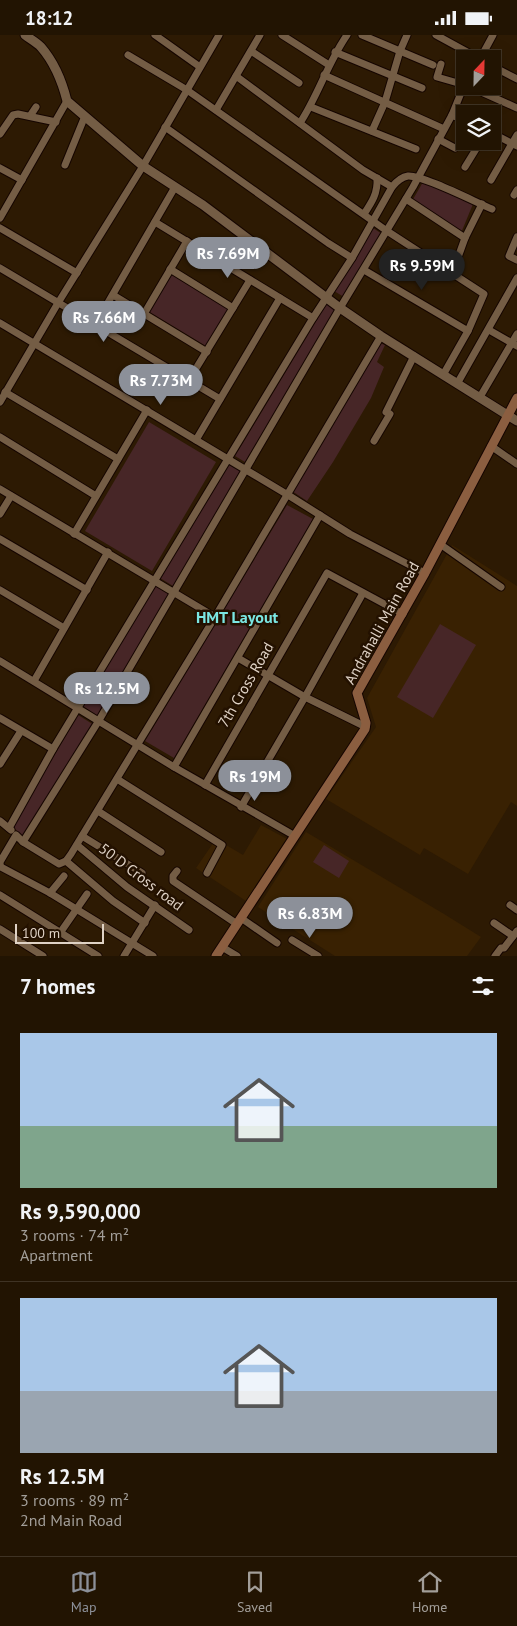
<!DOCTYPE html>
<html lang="en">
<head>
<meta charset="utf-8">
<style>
  body { margin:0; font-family:"PT Sans",sans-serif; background:#2a1d0c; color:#f1f3f6; height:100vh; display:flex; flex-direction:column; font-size:19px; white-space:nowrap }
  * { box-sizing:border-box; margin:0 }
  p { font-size:16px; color:#a29e99 }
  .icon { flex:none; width:28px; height:28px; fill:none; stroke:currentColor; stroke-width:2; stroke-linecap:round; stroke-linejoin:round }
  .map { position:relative; height:921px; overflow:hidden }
  .panel { display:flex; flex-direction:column; background:#221402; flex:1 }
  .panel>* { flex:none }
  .needle { width:32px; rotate:22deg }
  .buttons { position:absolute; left:456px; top:15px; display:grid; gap:10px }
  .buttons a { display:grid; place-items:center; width:45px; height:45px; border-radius:0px; background:#221402; box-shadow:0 5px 20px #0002,0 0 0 1px #3f3324; font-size:25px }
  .scale { position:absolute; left:15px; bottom:12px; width:89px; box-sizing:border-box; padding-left:5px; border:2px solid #dfd2c5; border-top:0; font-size:14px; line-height:18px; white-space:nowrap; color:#dfd2c5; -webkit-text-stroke:4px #231100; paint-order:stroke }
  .price { position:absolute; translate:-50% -42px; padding:0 11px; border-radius:18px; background:#8c9099; color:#fff; font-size:16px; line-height:32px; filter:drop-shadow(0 1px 2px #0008) }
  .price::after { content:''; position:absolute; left:50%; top:30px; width:15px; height:11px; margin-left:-8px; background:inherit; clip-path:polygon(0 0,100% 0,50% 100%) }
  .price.selected { background:#222; color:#fff }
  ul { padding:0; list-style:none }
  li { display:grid; align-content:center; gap:10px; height:265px; padding:0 20px }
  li+li { border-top:1px solid #3f3324 }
  li span { display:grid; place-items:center; height:155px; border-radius:0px; color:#555 }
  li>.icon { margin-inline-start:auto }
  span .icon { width:90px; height:90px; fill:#fffc; stroke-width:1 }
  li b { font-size:21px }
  h2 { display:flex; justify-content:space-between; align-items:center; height:60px; padding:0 20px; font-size:21px }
  .status { display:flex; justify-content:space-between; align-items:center; height:35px; padding:0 25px; background:#221402; direction:ltr }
  .status svg { height:14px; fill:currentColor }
  .tabs { display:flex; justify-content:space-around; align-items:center; height:70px; border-top:1px solid #3f3324; background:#221402; font-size:14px; color:#a29e99 }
  .tabs a { display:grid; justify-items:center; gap:2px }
  .tabs .selected { color:#8c9099 }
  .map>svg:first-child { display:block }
</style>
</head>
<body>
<div class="status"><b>18:12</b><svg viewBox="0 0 49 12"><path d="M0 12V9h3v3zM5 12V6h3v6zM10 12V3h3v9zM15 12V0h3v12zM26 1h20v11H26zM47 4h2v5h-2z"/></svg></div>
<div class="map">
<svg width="517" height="921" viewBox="0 0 517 921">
  <rect width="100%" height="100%" fill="#2d1a03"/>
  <!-- built -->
  <g fill="#392102">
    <path d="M452,510l65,41v220l-6,-4 -43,72 -44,-26 -4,7 -94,-56 50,-72 -9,-29z"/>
    <path d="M261,790l26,14 -41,62 -50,-33 20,-29 27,16z"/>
    <path d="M306,797l138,82 37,23 -14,19h-132l-77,-49z"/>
  </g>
  <!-- green -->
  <g fill="#472627">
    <path d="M423,147l50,22 -12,29 -49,-32z"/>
    <path d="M373,193l9,6 -38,63 -10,-6z"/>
    <path d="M170,239l59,35 -23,37 -58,-35z"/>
    <path d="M327,268l10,6 -92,153 -10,-6z"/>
    <path d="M380,308l5,2 -8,17 7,5 -13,31 -38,64 -26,39 -15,-10z"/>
    <path d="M149,387l67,40 -64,109 -67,-40z"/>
    <path d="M229,430l13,7 -69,114 -13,-8z"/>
    <path d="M287,470l26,14 -139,239 -29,-17z"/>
    <path d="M155,551l15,9 -72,121 -15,-10z"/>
    <path d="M440,589l36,21 -43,73 -36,-21z"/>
    <path d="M78,680l16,10 -71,113 -10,-12z"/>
    <path d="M324,810l25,16 -10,17 -26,-16z"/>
  </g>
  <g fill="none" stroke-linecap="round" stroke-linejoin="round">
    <!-- minor casing -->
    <g stroke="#150500" stroke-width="9">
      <g id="minor">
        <path d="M155,0l45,32"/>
        <path d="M282,0l47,30"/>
        <path d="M362,0l71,30"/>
        <path d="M436,0l44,24"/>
        <path d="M251,16l48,32"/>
        <path d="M335,17l87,36"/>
        <path d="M128,20l59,35 200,141 97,63 -16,37 -25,44"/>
        <path d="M480,24l13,-24"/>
        <path d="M441,29l-4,13 28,8"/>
        <path d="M492,31l25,13"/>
        <path d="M324,40l120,54"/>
        <path d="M236,41l127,94 29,17"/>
        <path d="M468,51l49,22"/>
        <path d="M311,72l105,42"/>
        <path d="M216,75l44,-75"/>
        <path d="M452,80l13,6"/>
        <path d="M30,81l6,-9"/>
        <path d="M492,84h1"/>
        <path d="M300,88c19,-29 27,-59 47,-88"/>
        <path d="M165,92l163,116 24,15 40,-71c4,-5 9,-10 16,-11 15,-1 67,26 84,33"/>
        <path d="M372,96l13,-29 15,-51 7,-16"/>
        <path d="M492,98l25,13"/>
        <path d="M0,99l13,-19 5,-1 38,8"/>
        <path d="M438,104l17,9"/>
        <path d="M65,130l20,-49"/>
        <path d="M465,132l16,-26"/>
        <path d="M0,133l22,12"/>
        <path d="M491,145l26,-45"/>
        <path d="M514,160l3,-5"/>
        <path d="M406,164l59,39"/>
        <path d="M364,179c8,-12 14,-21 13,-36"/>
        <path d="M0,183l67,-117"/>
        <path d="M155,187l158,96"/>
        <path d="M0,193l77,45"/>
        <path d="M517,202l-8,19 8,4"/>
        <path d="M0,233l220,131"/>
        <path d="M170,234l63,39"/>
        <path d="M364,235l104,61"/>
        <path d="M452,239l13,-36 17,-34"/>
        <path d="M113,260l94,57"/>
        <path d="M144,279l43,-73"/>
        <path d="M0,288l288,172 62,39 75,39"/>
        <path d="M95,290l80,-138"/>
        <path d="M489,295l28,16"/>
        <path d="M189,345l61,-100"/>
        <path d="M457,349l60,-106"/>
        <path d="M5,357l113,67"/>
        <path d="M480,362l37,-63"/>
        <path d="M0,367l58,-99 85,-137 76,-131"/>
        <path d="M0,402l96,59"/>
        <path d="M196,405l84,-142"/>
        <path d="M374,406l16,-27 -4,-2 28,-56"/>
        <path d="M491,411l26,18"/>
        <path d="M0,454l215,128"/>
        <path d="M0,479l11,-18"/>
        <path d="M74,499l73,-124"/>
        <path d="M0,504l87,51"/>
        <path d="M440,509l61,43"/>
        <path d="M0,555l64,38"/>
        <path d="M238,623l67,39 61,30"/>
        <path d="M0,626l174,106 121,69"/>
        <path d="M34,646l74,-129"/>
        <path d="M0,683l53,31"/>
        <path d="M0,729l21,-33"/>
        <path d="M174,732l146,-252"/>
        <path d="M117,744l105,66 -15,28"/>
        <path d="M205,750l122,-212 76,41"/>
        <path d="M241,772l64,-110 58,-104"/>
        <path d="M98,776l63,41"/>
        <path d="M0,786l11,9"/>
        <path d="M9,793l44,-79 260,-431 39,-60"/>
        <path d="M82,801l60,37"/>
        <path d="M23,807l75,-120 242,-414 73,-121 39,-72 13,-32"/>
        <path d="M77,810l50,42 62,43"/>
        <path d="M66,826l47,40 32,22"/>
        <path d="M0,827l16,-27 7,7 36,22 7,-3 5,-7 144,-237 166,-281"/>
        <path d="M0,829l1,3 49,26 103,63"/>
        <path d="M177,836l-4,5v5l64,43"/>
        <path d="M50,858l14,-17"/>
        <path d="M0,860l98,61"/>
        <path d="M510,870l7,5"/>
        <path d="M241,883l36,25"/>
        <path d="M494,888l19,13"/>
        <path d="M0,894l43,27"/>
        <path d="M60,898l27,-39"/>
        <path d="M292,905l26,16"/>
        <path d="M222,912l15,9"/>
        <path d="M124,921l31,-51"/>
        <path d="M495,921l6,-8h3l13,-17"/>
      </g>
    </g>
    <!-- tertiary casing -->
    <g stroke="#150500" stroke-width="11">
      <path id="tertiary" d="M25,0c5,4 11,7 16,12 13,15 21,34 26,54l76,65 60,39 137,103 41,28 136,85"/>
    </g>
    <!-- secondary casing -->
    <g stroke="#150500" stroke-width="11">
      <path id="secondary" d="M216,921l149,-227 1,-6 -9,-30 68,-120 92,-175"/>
    </g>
    <!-- minor -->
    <use href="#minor" stroke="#745d45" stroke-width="7"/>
    <!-- tertiary -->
    <use href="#tertiary" stroke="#745d45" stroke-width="9"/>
    <!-- secondary -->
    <use href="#secondary" stroke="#8b5e40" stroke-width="9"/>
  </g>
  <g text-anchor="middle" stroke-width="5" stroke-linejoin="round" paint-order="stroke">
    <!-- street labels -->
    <g font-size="15" fill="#dfd2c5" stroke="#231100">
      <text transform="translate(382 588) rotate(-61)" y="5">Andrahalli Main Road</text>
      <text transform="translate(246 650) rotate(-60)" y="5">7th Cross Road</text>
      <text transform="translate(141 842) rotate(37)" y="5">50 D Cross road</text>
    </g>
    <!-- neighbourhood labels -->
    <g font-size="16" font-weight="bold" fill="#7be7e3" stroke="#231100">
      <text x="237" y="588">HMT Layout</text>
    </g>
  </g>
</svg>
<div class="buttons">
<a><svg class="needle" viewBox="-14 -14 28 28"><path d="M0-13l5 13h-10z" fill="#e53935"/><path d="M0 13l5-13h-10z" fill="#a29e99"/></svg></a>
<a><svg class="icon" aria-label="layers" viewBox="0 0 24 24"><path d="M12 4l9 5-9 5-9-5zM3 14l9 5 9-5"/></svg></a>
</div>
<div class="scale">100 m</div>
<b class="price" style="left:228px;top:244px">Rs 7.69M</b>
<b class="price selected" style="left:422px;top:256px">Rs 9.59M</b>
<b class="price" style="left:104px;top:308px">Rs 7.66M</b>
<b class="price" style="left:161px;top:371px">Rs 7.73M</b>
<b class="price" style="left:107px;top:679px">Rs 12.5M</b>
<b class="price" style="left:255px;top:767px">Rs 19M</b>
<b class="price" style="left:310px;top:904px">Rs 6.83M</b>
</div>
<section class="panel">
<h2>7 homes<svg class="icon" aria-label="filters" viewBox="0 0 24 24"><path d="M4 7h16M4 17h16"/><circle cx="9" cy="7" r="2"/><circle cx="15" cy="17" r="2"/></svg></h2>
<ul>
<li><span style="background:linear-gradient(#a9c7e8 60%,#7fa58c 0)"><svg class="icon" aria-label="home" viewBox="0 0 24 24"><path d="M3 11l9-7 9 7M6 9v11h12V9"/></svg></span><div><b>Rs 9,590,000</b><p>3 rooms · 74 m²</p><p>Apartment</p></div></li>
<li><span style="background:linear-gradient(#a9c7e8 60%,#9aa5b1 0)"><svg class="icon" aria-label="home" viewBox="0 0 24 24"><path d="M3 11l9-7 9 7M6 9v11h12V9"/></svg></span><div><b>Rs 12.5M</b><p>3 rooms · 89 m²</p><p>2nd Main Road</p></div></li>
</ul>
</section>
<nav class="tabs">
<a class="selected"><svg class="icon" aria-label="map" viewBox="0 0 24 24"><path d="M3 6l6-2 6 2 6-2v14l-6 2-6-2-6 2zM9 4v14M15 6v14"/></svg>Map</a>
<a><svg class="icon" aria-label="saved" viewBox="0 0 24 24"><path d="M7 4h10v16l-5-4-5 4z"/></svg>Saved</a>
<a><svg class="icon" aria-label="home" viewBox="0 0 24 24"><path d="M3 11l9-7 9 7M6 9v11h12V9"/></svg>Home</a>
</nav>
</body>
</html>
